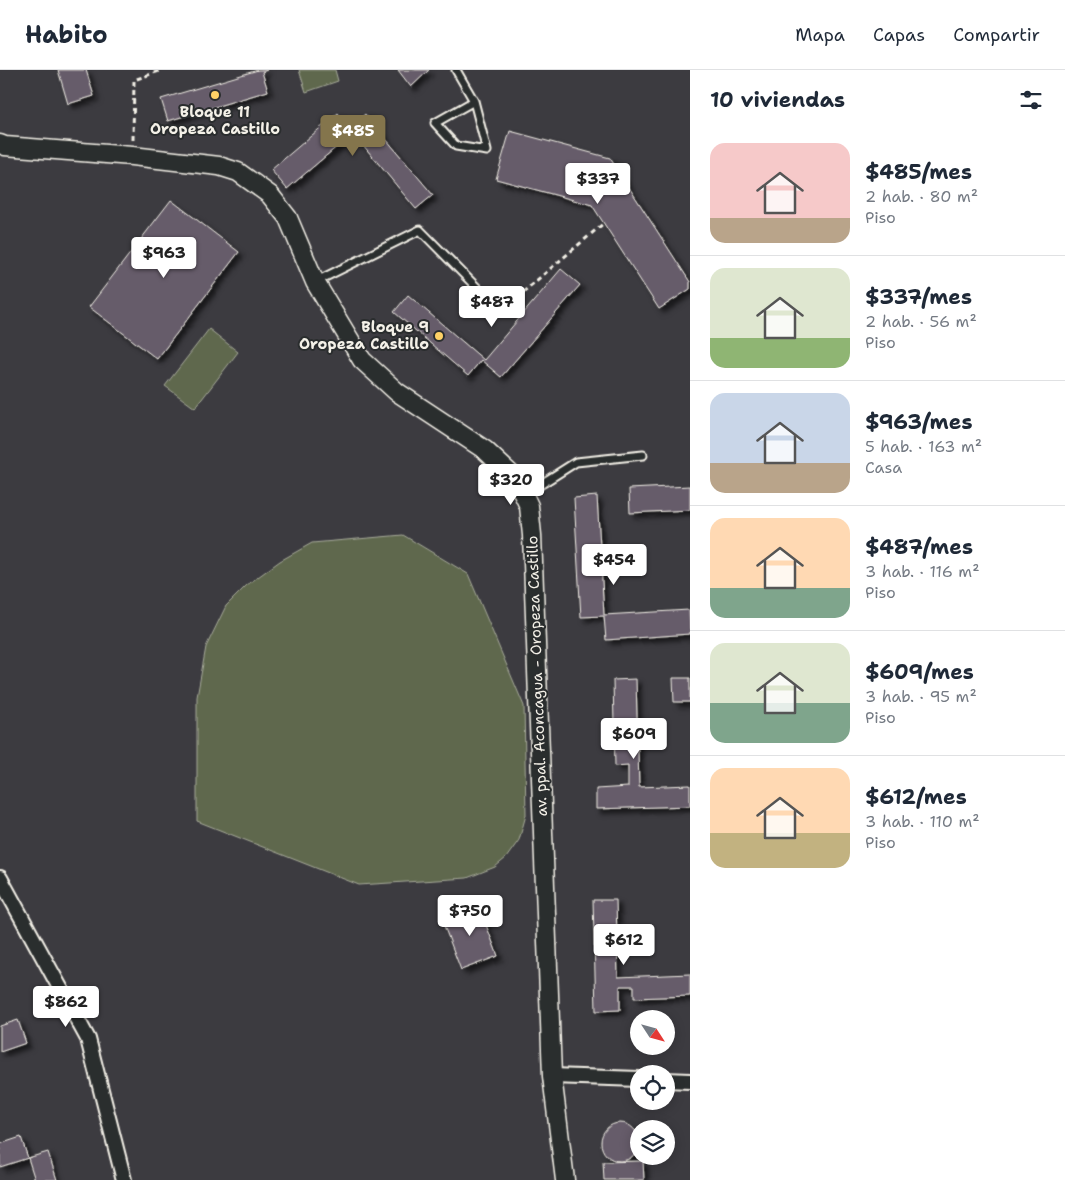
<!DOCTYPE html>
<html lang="es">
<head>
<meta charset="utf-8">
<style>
  body { margin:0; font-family:"Shantell Sans",sans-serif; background:#f2f2f3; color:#1f2937; height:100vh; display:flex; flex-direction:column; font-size:19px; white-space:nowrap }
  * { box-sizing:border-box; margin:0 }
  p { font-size:16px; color:#747a83 }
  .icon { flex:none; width:28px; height:28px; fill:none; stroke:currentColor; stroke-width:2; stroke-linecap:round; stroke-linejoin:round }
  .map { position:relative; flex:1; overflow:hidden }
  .sheet { display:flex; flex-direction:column; background:#fff; width:375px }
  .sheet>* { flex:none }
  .needle { width:32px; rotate:126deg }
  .controls { position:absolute; left:630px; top:940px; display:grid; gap:10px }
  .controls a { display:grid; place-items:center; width:45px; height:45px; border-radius:50%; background:#fff; box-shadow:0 2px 12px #0003; font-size:25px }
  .price { position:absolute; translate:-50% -42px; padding:0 11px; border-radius:5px; background:#fff; color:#222; font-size:16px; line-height:32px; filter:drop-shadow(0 1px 2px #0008) }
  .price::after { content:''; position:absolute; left:50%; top:30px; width:15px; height:11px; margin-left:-8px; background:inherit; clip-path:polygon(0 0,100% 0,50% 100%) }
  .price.on { background:#84754c; color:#fff }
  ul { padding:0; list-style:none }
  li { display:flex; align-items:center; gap:15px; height:125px; padding:0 20px }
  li+li { border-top:1px solid #e0e1e3 }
  li span { display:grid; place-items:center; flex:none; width:140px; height:100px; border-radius:15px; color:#555 }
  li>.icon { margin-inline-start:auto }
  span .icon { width:60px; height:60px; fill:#fffc; stroke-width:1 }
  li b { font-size:21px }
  h2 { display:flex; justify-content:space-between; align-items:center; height:60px; padding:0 20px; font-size:21px }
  header { display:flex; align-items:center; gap:30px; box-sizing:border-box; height:70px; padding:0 25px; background:#fff; border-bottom:1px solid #e0e1e3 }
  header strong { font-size:24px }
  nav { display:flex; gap:28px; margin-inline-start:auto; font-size:18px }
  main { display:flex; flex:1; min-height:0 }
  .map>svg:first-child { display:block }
</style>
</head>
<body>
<header>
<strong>Habito</strong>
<nav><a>Mapa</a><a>Capas</a><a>Compartir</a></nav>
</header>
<main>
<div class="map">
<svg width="690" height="1110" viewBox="0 0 690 1110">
  <defs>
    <filter id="shadow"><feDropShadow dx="4.5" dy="4.5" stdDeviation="2.5" flood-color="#0009"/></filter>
  </defs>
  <rect width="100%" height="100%" fill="#3c3b40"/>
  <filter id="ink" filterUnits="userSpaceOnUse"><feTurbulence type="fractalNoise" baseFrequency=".02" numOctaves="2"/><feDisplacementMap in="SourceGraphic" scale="10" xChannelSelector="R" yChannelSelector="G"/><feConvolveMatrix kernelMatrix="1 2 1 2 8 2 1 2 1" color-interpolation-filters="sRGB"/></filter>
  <g filter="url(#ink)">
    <!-- green -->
    <g fill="#5e684e" stroke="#a9ac9b">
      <path d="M299,0h36l3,11 -32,11z"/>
      <path d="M209,259l29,23 -43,56 -30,-22z"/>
      <path d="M403,465l65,39 56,132 2,109 -7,25 -13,18 -11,9 -28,11 -108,7 -162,-64v-124l9,-50 20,-41 21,-21 33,-24 32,-18z"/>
    </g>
    <!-- building -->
    <g fill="#665c6b" stroke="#f4f1e8" filter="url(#shadow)">
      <path d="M58,0h28l8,26 -26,8z"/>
      <path d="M258,0h9l-5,2 6,19 -100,30 -7,-22z"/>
      <path d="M398,0h31l-18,17z"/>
      <path d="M338,43l12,14 15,-13 68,81 -17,14 -63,-76 -66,56 -16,-19z"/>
      <path d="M510,61l100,27 80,124v7l-31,20 -67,-104 -96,-26z"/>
      <path d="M171,130l68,52 -82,107 -68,-52z"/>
      <path d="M561,199l19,16 -79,92 -20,-17 -13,16 -74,-64 14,-17 76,65z"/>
      <path d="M690,416v24l-60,3 -1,-24z"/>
      <path d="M597,426l7,119 85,-5 1,24 -84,6 -2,-24 -23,1 -7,-119z"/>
      <path d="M673,608h17v24h-16z"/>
      <path d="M636,609l3,108 51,-2v21l-94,3v-20l32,-2v-22l-13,1 -2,-86z"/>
      <path d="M593,830h23l2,77 72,-3v22l-56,2v-12h-14v24l-24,1z"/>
      <path d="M478,834l20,52 -37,14 -20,-52z"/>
      <path d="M18,950l8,23 -26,9v-26z"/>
      <circle cx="620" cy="1072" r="19"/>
      <path d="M21,1067l7,21 -28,9v-23z"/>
      <path d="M48,1082l9,28h-22l-7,-22z"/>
      <path d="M643,1091l1,19h-40l-1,-18z"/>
    </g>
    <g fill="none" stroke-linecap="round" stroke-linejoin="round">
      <!-- service casing -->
      <g stroke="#f4f1e8" stroke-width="11">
        <g id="service">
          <path d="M456,0l18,31 13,50 -31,-5 -21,-23 39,-22"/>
          <path d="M315,212l105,-52 80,81"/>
          <path d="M524,425l52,-33 67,-7"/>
        </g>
      </g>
      <!-- minor casing -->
      <g stroke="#f4f1e8" stroke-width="18">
        <g id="minor">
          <path d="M0,808l88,161 36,141"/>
          <path d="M552,1006l87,3"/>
          <path d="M666,1010l24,1"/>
        </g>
      </g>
      <!-- tertiary casing -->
      <g stroke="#f4f1e8" stroke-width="21">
        <path id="tertiary" d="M0,74l5,2 127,10 87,10 19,6 32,23 18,23 27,64 47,78 35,32 88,58 31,29 13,27 3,29 20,541 13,104"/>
      </g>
      <!-- path -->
      <g stroke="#f4f1e8" stroke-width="3" stroke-dasharray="5 4" stroke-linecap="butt">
        <path d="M133,70l1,-60 28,-10"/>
        <path d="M509,234l95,-81"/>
      </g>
      <!-- service -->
      <use href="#service" stroke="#2a2d2e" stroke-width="7"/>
      <!-- minor -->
      <use href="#minor" stroke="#2a2d2e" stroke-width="14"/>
      <!-- tertiary -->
      <use href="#tertiary" stroke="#2a2d2e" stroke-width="18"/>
    </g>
  </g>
  <!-- markers -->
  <g fill="#ffd166" stroke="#2a2d2e" stroke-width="2">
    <circle cx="215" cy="25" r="5"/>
    <circle cx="439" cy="266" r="5"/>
  </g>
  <g text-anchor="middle" stroke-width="4" stroke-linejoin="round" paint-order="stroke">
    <!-- poi labels -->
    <g font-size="15" font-weight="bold" fill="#f4f1e8" stroke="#2a2d2e">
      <text x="215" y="47">Bloque 11<tspan x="215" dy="17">Oropeza Castillo</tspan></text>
      <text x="429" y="262" text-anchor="end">Bloque 9<tspan x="429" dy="17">Oropeza Castillo</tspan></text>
    </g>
    <!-- street labels -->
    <g font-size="15" fill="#f4f1e8" stroke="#2a2d2e">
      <text transform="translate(537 606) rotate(-92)" y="5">av. ppal. Aconcagua - Oropeza Castillo</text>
    </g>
  </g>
</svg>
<div class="controls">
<a><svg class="needle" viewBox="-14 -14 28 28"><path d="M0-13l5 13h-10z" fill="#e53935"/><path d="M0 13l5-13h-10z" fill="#747a83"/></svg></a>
<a><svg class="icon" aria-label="locate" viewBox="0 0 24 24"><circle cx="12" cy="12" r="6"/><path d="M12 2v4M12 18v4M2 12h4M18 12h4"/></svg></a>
<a><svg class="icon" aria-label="layers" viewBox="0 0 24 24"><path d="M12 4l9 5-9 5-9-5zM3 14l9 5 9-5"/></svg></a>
</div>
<b class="price on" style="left:353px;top:87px">$485</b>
<b class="price" style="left:598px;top:135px">$337</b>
<b class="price" style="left:164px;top:209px">$963</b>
<b class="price" style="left:492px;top:258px">$487</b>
<b class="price" style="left:511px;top:436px">$320</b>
<b class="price" style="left:614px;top:516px">$454</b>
<b class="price" style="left:634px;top:690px">$609</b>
<b class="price" style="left:470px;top:867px">$750</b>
<b class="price" style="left:624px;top:896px">$612</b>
<b class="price" style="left:66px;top:958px">$862</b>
</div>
<section class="sheet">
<h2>10 viviendas<svg class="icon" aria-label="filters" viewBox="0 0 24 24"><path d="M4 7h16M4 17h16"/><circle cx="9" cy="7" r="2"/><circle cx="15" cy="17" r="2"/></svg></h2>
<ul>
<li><span style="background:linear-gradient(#f6c9c9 75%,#b9a48a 0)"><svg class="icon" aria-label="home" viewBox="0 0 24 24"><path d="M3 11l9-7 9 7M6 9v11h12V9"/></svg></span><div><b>$485/mes</b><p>2 hab. · 80 m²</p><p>Piso</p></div></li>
<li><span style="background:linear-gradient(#dfe7d0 70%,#8fb573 0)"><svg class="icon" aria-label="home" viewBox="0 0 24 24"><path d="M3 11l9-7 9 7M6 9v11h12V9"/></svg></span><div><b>$337/mes</b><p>2 hab. · 56 m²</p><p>Piso</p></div></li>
<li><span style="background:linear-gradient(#c9d6e8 70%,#b9a48a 0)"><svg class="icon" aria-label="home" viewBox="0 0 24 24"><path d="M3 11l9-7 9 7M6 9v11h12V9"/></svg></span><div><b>$963/mes</b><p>5 hab. · 163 m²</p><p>Casa</p></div></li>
<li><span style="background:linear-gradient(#ffd9b3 70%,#7fa58c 0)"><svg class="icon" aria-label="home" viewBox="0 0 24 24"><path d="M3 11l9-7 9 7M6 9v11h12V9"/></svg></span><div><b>$487/mes</b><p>3 hab. · 116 m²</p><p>Piso</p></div></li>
<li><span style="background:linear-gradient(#dfe7d0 60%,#7fa58c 0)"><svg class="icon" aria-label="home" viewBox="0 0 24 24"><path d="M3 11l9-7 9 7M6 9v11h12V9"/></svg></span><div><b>$609/mes</b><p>3 hab. · 95 m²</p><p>Piso</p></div></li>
<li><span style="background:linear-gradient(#ffd9b3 65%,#c2b280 0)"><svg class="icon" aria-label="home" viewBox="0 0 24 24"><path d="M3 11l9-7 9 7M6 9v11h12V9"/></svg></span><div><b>$612/mes</b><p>3 hab. · 110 m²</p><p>Piso</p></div></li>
</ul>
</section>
</main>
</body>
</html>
